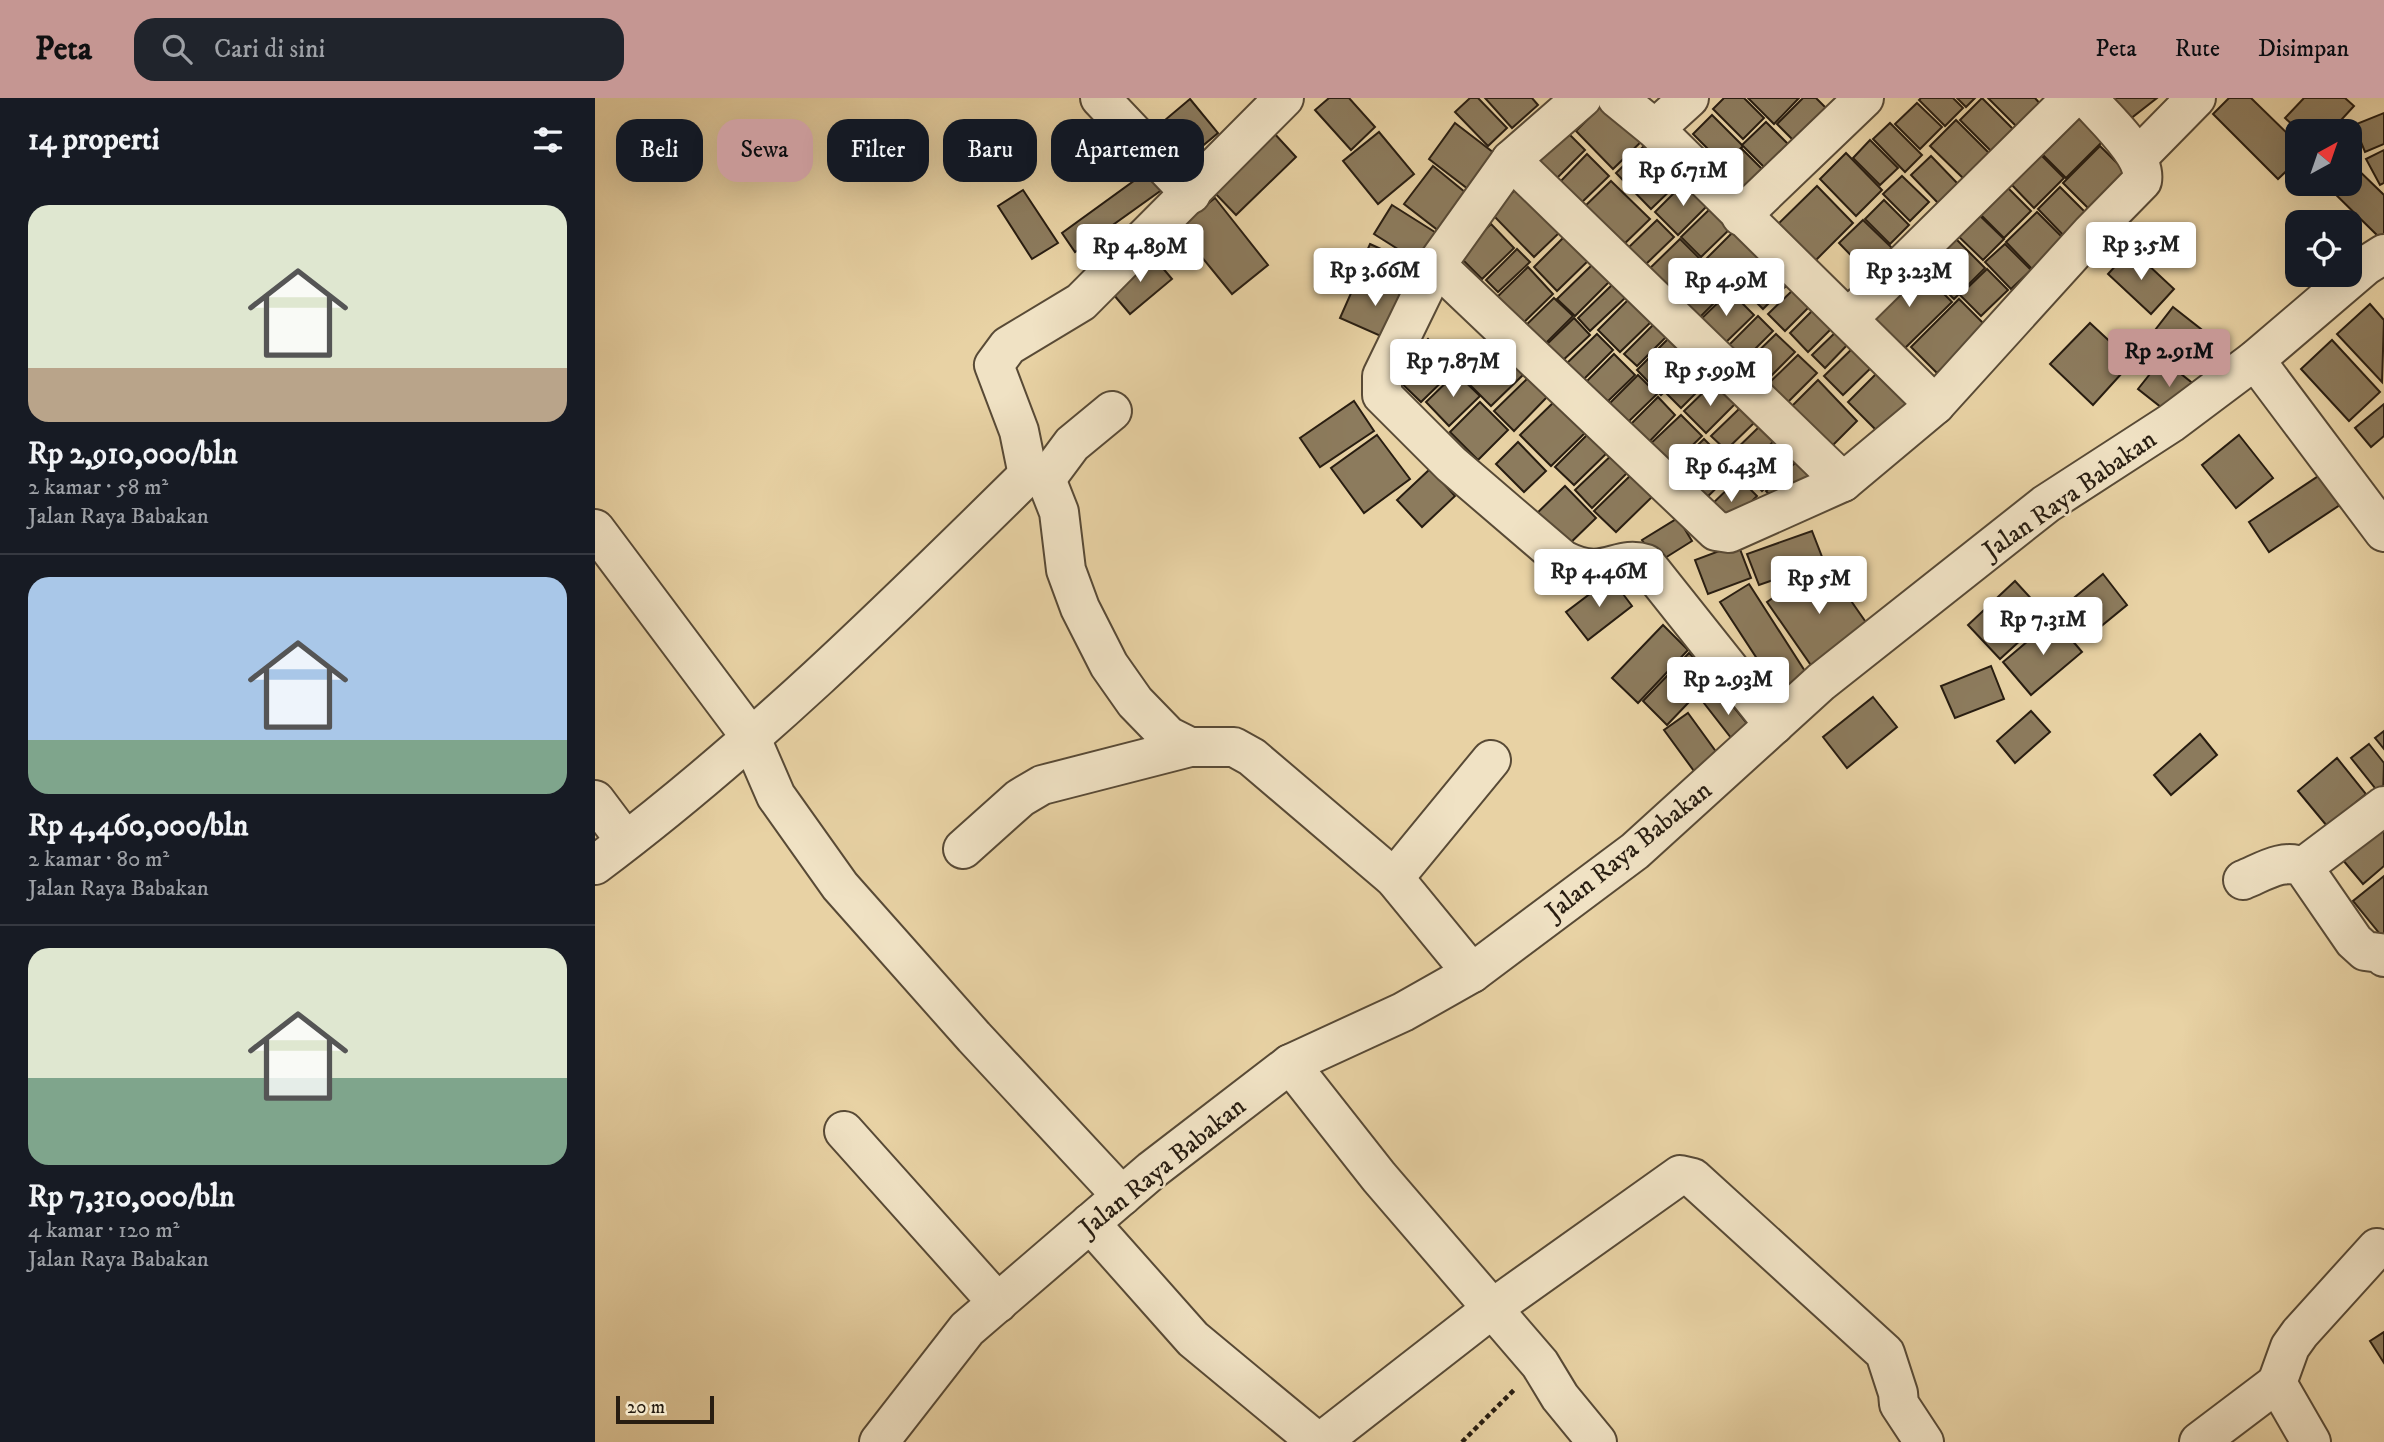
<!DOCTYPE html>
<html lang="id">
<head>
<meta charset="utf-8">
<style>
  body { margin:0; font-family:"IM FELL DW Pica",serif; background:#20242c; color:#f1f3f6; height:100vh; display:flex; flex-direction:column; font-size:26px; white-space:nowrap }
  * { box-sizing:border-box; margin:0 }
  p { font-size:23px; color:#9ea1a6 }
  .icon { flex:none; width:38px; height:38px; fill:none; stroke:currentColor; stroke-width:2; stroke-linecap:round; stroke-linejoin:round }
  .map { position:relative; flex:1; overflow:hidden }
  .side { display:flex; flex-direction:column; background:#171b24; width:595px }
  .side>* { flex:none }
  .banner { position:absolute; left:21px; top:21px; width:665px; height:63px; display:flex; gap:14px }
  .needle { width:46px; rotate:40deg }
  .controls { position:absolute; left:1690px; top:21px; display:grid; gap:14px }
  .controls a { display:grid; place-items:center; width:77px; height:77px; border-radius:14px; background:#171b24; box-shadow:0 7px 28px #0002; font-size:35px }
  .scale { position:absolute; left:21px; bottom:18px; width:98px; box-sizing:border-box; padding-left:7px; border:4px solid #281d11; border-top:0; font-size:19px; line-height:24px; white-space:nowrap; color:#281d11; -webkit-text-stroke:5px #f0e2c4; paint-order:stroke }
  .price { position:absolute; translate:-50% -60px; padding:0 16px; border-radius:7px; background:#fff; color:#222; font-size:23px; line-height:46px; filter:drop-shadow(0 2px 4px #0008) }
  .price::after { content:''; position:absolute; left:50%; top:42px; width:21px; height:16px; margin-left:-10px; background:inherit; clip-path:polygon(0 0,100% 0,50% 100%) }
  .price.current { background:#c59692; color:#111 }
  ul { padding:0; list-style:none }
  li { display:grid; align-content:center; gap:14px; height:371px; padding:0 28px }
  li+li { border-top:2px solid #363941 }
  li span { display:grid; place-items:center; height:217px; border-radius:21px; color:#555 }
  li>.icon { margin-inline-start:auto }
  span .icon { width:126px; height:126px; fill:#fffc; stroke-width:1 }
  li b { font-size:30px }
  h2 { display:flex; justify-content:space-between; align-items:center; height:84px; padding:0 28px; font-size:30px }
  .tag { padding:0 24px; border-radius:21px; background:#171b24; box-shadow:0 7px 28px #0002; font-size:24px; line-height:63px }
  .tag.current { background:#c59692; color:#111 }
  header { display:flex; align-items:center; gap:42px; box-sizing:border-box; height:98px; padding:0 35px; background:#c59692; color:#111 }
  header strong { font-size:33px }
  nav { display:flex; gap:38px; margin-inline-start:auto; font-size:24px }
  .search { width:490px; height:63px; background:#20242c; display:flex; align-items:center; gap:18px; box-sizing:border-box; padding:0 24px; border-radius:21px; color:#9ea1a6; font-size:26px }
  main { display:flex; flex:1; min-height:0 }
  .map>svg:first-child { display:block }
</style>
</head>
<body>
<header>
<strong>Peta</strong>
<div class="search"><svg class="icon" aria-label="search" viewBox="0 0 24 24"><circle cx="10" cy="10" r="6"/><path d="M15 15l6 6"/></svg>Cari di sini</div>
<nav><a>Peta</a><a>Rute</a><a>Disimpan</a></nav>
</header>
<main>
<section class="side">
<h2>14 properti<svg class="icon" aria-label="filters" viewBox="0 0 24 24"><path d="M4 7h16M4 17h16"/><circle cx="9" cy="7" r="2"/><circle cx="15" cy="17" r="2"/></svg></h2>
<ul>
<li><span style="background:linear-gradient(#dfe7d0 75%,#b9a48a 0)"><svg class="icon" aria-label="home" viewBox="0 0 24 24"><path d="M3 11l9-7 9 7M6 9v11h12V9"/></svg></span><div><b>Rp 2,910,000/bln</b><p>2 kamar · 58 m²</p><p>Jalan Raya Babakan</p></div></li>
<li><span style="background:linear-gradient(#a9c7e8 75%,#7fa58c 0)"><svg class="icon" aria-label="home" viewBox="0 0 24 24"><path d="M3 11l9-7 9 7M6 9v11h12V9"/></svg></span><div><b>Rp 4,460,000/bln</b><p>2 kamar · 80 m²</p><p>Jalan Raya Babakan</p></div></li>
<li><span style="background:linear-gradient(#dfe7d0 60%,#7fa58c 0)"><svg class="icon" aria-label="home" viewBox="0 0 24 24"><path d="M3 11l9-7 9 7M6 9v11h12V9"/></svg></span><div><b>Rp 7,310,000/bln</b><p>4 kamar · 120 m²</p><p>Jalan Raya Babakan</p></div></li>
</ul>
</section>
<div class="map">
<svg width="1789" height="1344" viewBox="0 0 1789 1344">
  <rect width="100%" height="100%" fill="#e8d2a4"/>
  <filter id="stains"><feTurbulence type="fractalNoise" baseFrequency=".00286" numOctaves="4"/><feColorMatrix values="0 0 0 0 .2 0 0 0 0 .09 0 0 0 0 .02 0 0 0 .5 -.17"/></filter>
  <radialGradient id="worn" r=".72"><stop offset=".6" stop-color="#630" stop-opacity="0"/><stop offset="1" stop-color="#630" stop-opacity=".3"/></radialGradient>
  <!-- building -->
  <g fill="#8c7b5d" stroke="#281d11" stroke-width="2">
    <path d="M734,0h20l26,29 -24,23 -36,-40z"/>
    <path d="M875,0h8l29,30 -19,18 -33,-34z"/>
    <path d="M890,0h47l6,7 -26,23z"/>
    <path d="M1129,0h20l20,20 -21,21 -30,-30z"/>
    <path d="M1153,0h51l-25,26z"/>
    <path d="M1208,0h13l17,17 -32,33 -24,-24z"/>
    <path d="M1326,0h32l10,10 -18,18 -26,-26z"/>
    <path d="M1362,0h18l-9,9z"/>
    <path d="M1387,0l32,32 -22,22 -32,-32z"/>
    <path d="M1393,0h47l8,9 -23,23z"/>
    <path d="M1511,0h51l-32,25z"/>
    <path d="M1634,0h22l47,46v16l-20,19 -65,-65z"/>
    <path d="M1709,0h41l9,8 -23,25h-32l-14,-13z"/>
    <path d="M595,1l28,34 -24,20 -29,-33z"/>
    <path d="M1013,1l38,38 -33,32 -37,-38z"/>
    <path d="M1322,5l25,24 -22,22 -25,-25z"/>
    <path d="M1487,15l24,25 -40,40 -25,-25z"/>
    <path d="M1789,15v31l-19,8 -11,-27z"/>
    <path d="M1117,17l31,31 -19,19 -31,-31z"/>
    <path d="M1361,22l33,33 -25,26 -34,-33z"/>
    <path d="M1171,24l30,30 -23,24 -31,-31z"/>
    <path d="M860,25l39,30 -26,36 -39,-30z"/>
    <path d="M1295,25l32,32 -17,17 -32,-33z"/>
    <path d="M971,33l19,19 -30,30 -19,-20z"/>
    <path d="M678,34l23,25 -60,58 -23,-24z"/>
    <path d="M784,34l35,42 -36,30 -35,-43z"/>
    <path d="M1275,42l28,28 -18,17 -27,-27z"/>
    <path d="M1049,48l35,36 -28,27 -35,-36z"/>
    <path d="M1505,48l33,33 -38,36 -32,-32z"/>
    <path d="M1147,51l24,24 -20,19 -23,-24z"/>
    <path d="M1789,52v33l-4,2 -14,-26z"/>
    <path d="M1251,55l36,37 -26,26 -36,-37z"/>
    <path d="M1444,55l25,25 -30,30 -25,-26z"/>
    <path d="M992,56l22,22 -31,30 -21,-21z"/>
    <path d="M1336,58l28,29 -20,19 -28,-29z"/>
    <path d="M1755,64l34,33v47l-59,-58h25z"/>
    <path d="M838,68l44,36 -29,36 -44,-34z"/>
    <path d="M554,72l14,19 -88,63 -13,-19z"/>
    <path d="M1307,78l27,26 -19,19 -27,-27z"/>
    <path d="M1092,82l23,23 -32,32 -23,-23z"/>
    <path d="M1016,83l39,38 -30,29 -39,-38z"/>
    <path d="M1407,84l29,29 -27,27 -29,-29z"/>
    <path d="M1222,88l36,37 -39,39 -37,-37z"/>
    <path d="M1465,89l29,29 -23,22 -28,-29z"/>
    <path d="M922,90l43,44 -26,25 -43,-44z"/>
    <path d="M428,92l35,53 -26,16 -34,-53z"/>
    <path d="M620,100l53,67 -36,29 -54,-66z"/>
    <path d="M1289,102l25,25 -19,19 -25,-25z"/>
    <path d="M797,107l57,36 -18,29 -57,-36z"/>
    <path d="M1119,107l20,20 -33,32 -20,-20z"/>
    <path d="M1380,113l29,28 -21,21 -29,-28z"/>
    <path d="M1442,114l26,26 -31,31 -26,-27z"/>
    <path d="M1062,122l17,17 -30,29 -17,-17z"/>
    <path d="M1268,122l29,28 -25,24 -28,-29z"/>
    <path d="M896,126l23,24 -32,31 -23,-23z"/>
    <path d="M1143,129l32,33 -31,30 -32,-32z"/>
    <path d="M972,136l24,24 -34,33 -23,-24z"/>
    <path d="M1356,136l34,34 -31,31 -34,-34z"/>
    <path d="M1085,141l25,25 -33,33 -26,-25z"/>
    <path d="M775,146l57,26 -12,27 -57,-26z"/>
    <path d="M1410,146l26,26 -20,19 -26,-27z"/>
    <path d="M922,151l13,13 -32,30 -12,-12z"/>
    <path d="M1536,151l43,40 -23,25 -43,-40z"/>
    <path d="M555,155l22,26 -42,35 -22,-26z"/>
    <path d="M998,166l17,17 -35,35 -18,-17z"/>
    <path d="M1179,166l17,17 -28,28 -17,-17z"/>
    <path d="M933,169l25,27 -38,37 -26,-26z"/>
    <path d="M1116,169l20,19 -33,33 -19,-20z"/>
    <path d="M1322,169l35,35 -50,49 -35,-35z"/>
    <path d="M1392,171l21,21 -27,26 -21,-21z"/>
    <path d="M764,177l52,24 -19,42 -52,-23z"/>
    <path d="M1018,186l13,13 -36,34 -12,-13z"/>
    <path d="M1202,188l16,17 -28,28 -17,-17z"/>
    <path d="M1135,193l24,24 -32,31 -24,-24z"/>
    <path d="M959,200l19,18 -31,31 -19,-19z"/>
    <path d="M1035,200l22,23 -32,31 -22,-22z"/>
    <path d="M1364,201l27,27 -49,47 -26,-26z"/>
    <path d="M1775,206l14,16 -2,62 -45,-48z"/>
    <path d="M1578,209l33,26 -28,36 -33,-26z"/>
    <path d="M1219,211l19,18 -25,25 -18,-19z"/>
    <path d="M1163,218l15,15 -30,30 -15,-15z"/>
    <path d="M979,220l16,17 -30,28 -16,-16z"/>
    <path d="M1060,225l12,13 -30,30 -13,-12z"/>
    <path d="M1495,225l42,39 -39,43 -43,-41z"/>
    <path d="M1245,230l12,12 -27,28 -13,-13z"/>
    <path d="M1002,236l16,16 -32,32 -16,-17z"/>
    <path d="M1181,236l19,18 -29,29 -19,-19z"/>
    <path d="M833,241l28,29 -35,34 -29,-28z"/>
    <path d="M1073,241l25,25 -32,31 -24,-25z"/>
    <path d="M1737,242l48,52 -31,29 -48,-52z"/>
    <path d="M901,244l30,30 -35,34 -30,-30z"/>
    <path d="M1261,247l19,19 -32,31 -19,-19z"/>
    <path d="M1019,256l21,21 -29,28 -20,-21z"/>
    <path d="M1203,257l19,18 -29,29 -19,-19z"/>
    <path d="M1567,261l38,30 -24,30 -38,-30z"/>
    <path d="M1102,265l14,15 -30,30 -15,-15z"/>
    <path d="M1287,270l35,35 -34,34 -35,-35z"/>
    <path d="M861,275l24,23 -31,30 -23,-24z"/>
    <path d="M1043,277l19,19 -31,30 -18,-19z"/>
    <path d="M934,279l19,19 -34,35 -20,-20z"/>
    <path d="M1223,282l39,41 -28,28 -40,-40z"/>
    <path d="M1119,284l21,22 -29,29 -22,-22z"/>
    <path d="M1063,299l17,18 -29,30 -18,-18z"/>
    <path d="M962,301l31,31 -37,36 -31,-31z"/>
    <path d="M759,303l20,30 -54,36 -20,-29z"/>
    <path d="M885,304l28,28 -30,30 -28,-28z"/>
    <path d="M1789,306v32l-13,11 -16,-19z"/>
    <path d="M1145,310l14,15 -28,27 -15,-14z"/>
    <path d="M1086,317l21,21 -34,33 -21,-22z"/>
    <path d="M1166,327l14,15 -34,33 -15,-14z"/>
    <path d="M998,331l19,19 -38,37 -19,-18z"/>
    <path d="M782,337l33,44 -46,34 -33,-45z"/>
    <path d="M1644,337l34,43 -37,30 -34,-43z"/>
    <path d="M1109,341l15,15 -35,35 -16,-15z"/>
    <path d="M923,344l28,29 -22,21 -28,-28z"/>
    <path d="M1182,348l15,16 -30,29 -15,-16z"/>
    <path d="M1023,351l16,17 -42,42 -17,-18z"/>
    <path d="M1126,359l13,14 -31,30 -13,-13z"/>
    <path d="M1202,363l13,14 -31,30 -13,-14z"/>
    <path d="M1737,369l20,30 -83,55 -20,-30z"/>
    <path d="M835,371l25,27 -33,31 -25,-27z"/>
    <path d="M1038,375l22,21 -39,38 -22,-21z"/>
    <path d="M1144,380l18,18 -34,34 -18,-19z"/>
    <path d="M970,388l31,32 -33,32 -31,-32z"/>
    <path d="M1083,420l14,23 -35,22 -15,-23z"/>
    <path d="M1217,433l12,31 -65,23 -12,-31z"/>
    <path d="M1143,446l13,34 -43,16 -13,-34z"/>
    <path d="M1229,464l48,69 -57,40 -48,-69z"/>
    <path d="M1508,476l24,31 -44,36 -25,-30z"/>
    <path d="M1016,480l21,28 -44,34 -22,-28z"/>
    <path d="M1420,483l32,35 -47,43 -32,-34z"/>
    <path d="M1154,486l61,95 -28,18 -62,-95z"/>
    <path d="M1459,521l28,33 -51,43 -28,-33z"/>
    <path d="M1068,527l25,25 -50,53 -26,-25z"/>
    <path d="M1094,555l24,24 -46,48 -24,-24z"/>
    <path d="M1396,568l13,33 -49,19 -14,-32z"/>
    <path d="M1121,587l40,50 -17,13 -39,-50z"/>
    <path d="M1278,599l24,30 -50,41 -24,-31z"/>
    <path d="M1436,613l19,21 -35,31 -18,-22z"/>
    <path d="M1093,615l37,51 -23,18 -38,-52z"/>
    <path d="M1789,633v18l-9,-11z"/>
    <path d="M1605,636l17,21 -46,40 -17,-20z"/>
    <path d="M1774,646l15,19 -1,35 -32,-40z"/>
    <path d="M1742,660l29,36 -39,32 -29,-35z"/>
    <path d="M1789,731v37l-21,18 -26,-31z"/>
    <path d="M1789,778v63l-31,-38z"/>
    <path d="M1789,1234v31l-14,-22z"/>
  </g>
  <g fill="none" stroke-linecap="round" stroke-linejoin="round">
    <!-- minor casing -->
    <g stroke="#584a36" stroke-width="42">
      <g id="minor">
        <path d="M505,0l91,96"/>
        <path d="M987,0l-71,62 -75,105 -54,111v19l69,69 112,96c43,22 53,-6 83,4l128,161"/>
        <path d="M1022,0l38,31 280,276"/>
        <path d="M1060,31l34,-31"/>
        <path d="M1543,59l58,-59"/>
        <path d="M916,62l332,322"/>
        <path d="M1146,118l123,-118"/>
        <path d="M841,167l280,266 13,2 114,-51 92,-77 156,-172 51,-52c5,-26 -38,-63 -55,-83"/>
        <path d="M1253,221l224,-221"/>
        <path d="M1660,262l129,172"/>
        <path d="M433,377l18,4 13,33 7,58 14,38 29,57 26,37 33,34 22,11h44l18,10 142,121 78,95"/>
        <path d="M433,377l-9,-44 -25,-66 14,-19 73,-44 203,-204"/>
        <path d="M451,381l26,-35 40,-33"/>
        <path d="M0,431l155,207 26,60 64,90 134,151 148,159"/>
        <path d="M0,702l21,28"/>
        <path d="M368,751l57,-51 22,-13 148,-38"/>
        <path d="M0,767c155,-116 295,-254 433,-390"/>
        <path d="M1708,769l81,-61"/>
        <path d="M799,780l97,-118"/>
        <path d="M1648,782c20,-8 40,-22 60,-13l51,74 11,10 15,2 4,4"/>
        <path d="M695,966l89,113 161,187 20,33 37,45"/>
        <path d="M249,1033l154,172"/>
        <path d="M495,1125l103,116 123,102 10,-3 167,-130 187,-133 13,3 192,175 13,40 1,11 25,38"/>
        <path d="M1682,1285l13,-36 10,-14 77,-85"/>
        <path d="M1604,1344l78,-59 34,59"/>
      </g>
    </g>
    <!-- tertiary casing -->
    <g stroke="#584a36" stroke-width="42">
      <path id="tertiary" d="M284,1344l88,-113 185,-159 138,-106 113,-52 69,-39 163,-122 186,-169 225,-178 125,-81 84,-63 110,-94 19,-12"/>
    </g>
    <!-- path -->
    <path stroke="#281d11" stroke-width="4.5" stroke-dasharray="5 3.5" stroke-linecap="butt" d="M867,1344l54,-54"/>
    <!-- minor -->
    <use href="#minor" stroke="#f0e2c4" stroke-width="38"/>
    <!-- tertiary -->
    <use href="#tertiary" stroke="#f0e2c4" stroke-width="38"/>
  </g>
  <g text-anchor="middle" stroke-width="5" stroke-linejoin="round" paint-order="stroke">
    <!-- street labels -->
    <g font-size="26" fill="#281d11" stroke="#f0e2c4">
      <text transform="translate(1474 396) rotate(-35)" y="9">Jalan Raya Babakan</text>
      <text transform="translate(1033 752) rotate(-39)" y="9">Jalan Raya Babakan</text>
      <text transform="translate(567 1068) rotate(-39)" y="9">Jalan Raya Babakan</text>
    </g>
  </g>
  <rect width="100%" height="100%" filter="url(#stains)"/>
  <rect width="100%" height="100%" fill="url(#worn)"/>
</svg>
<div class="controls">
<a><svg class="needle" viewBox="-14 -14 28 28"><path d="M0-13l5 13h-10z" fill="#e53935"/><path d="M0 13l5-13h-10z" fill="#9ea1a6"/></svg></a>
<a><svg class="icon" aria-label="locate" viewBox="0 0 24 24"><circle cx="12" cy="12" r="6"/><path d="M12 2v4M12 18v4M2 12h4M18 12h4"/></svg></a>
</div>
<div class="scale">20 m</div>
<b class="price" style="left:1088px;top:110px">Rp 6.71M</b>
<b class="price" style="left:1546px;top:184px">Rp 3.5M</b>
<b class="price" style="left:545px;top:186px">Rp 4.89M</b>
<b class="price" style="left:780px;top:210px">Rp 3.66M</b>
<b class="price" style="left:1314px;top:211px">Rp 3.23M</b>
<b class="price" style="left:1131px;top:220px">Rp 4.9M</b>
<b class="price current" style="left:1574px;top:291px">Rp 2.91M</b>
<b class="price" style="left:858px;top:301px">Rp 7.87M</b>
<b class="price" style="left:1115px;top:310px">Rp 5.99M</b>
<b class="price" style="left:1136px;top:406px">Rp 6.43M</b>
<b class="price" style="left:1004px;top:511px">Rp 4.46M</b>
<b class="price" style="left:1224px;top:518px">Rp 5M</b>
<b class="price" style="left:1448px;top:559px">Rp 7.31M</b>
<b class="price" style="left:1133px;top:619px">Rp 2.93M</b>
<div class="banner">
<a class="tag">Beli</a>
<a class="tag current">Sewa</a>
<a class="tag">Filter</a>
<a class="tag">Baru</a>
<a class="tag">Apartemen</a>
</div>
</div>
</main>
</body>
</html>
